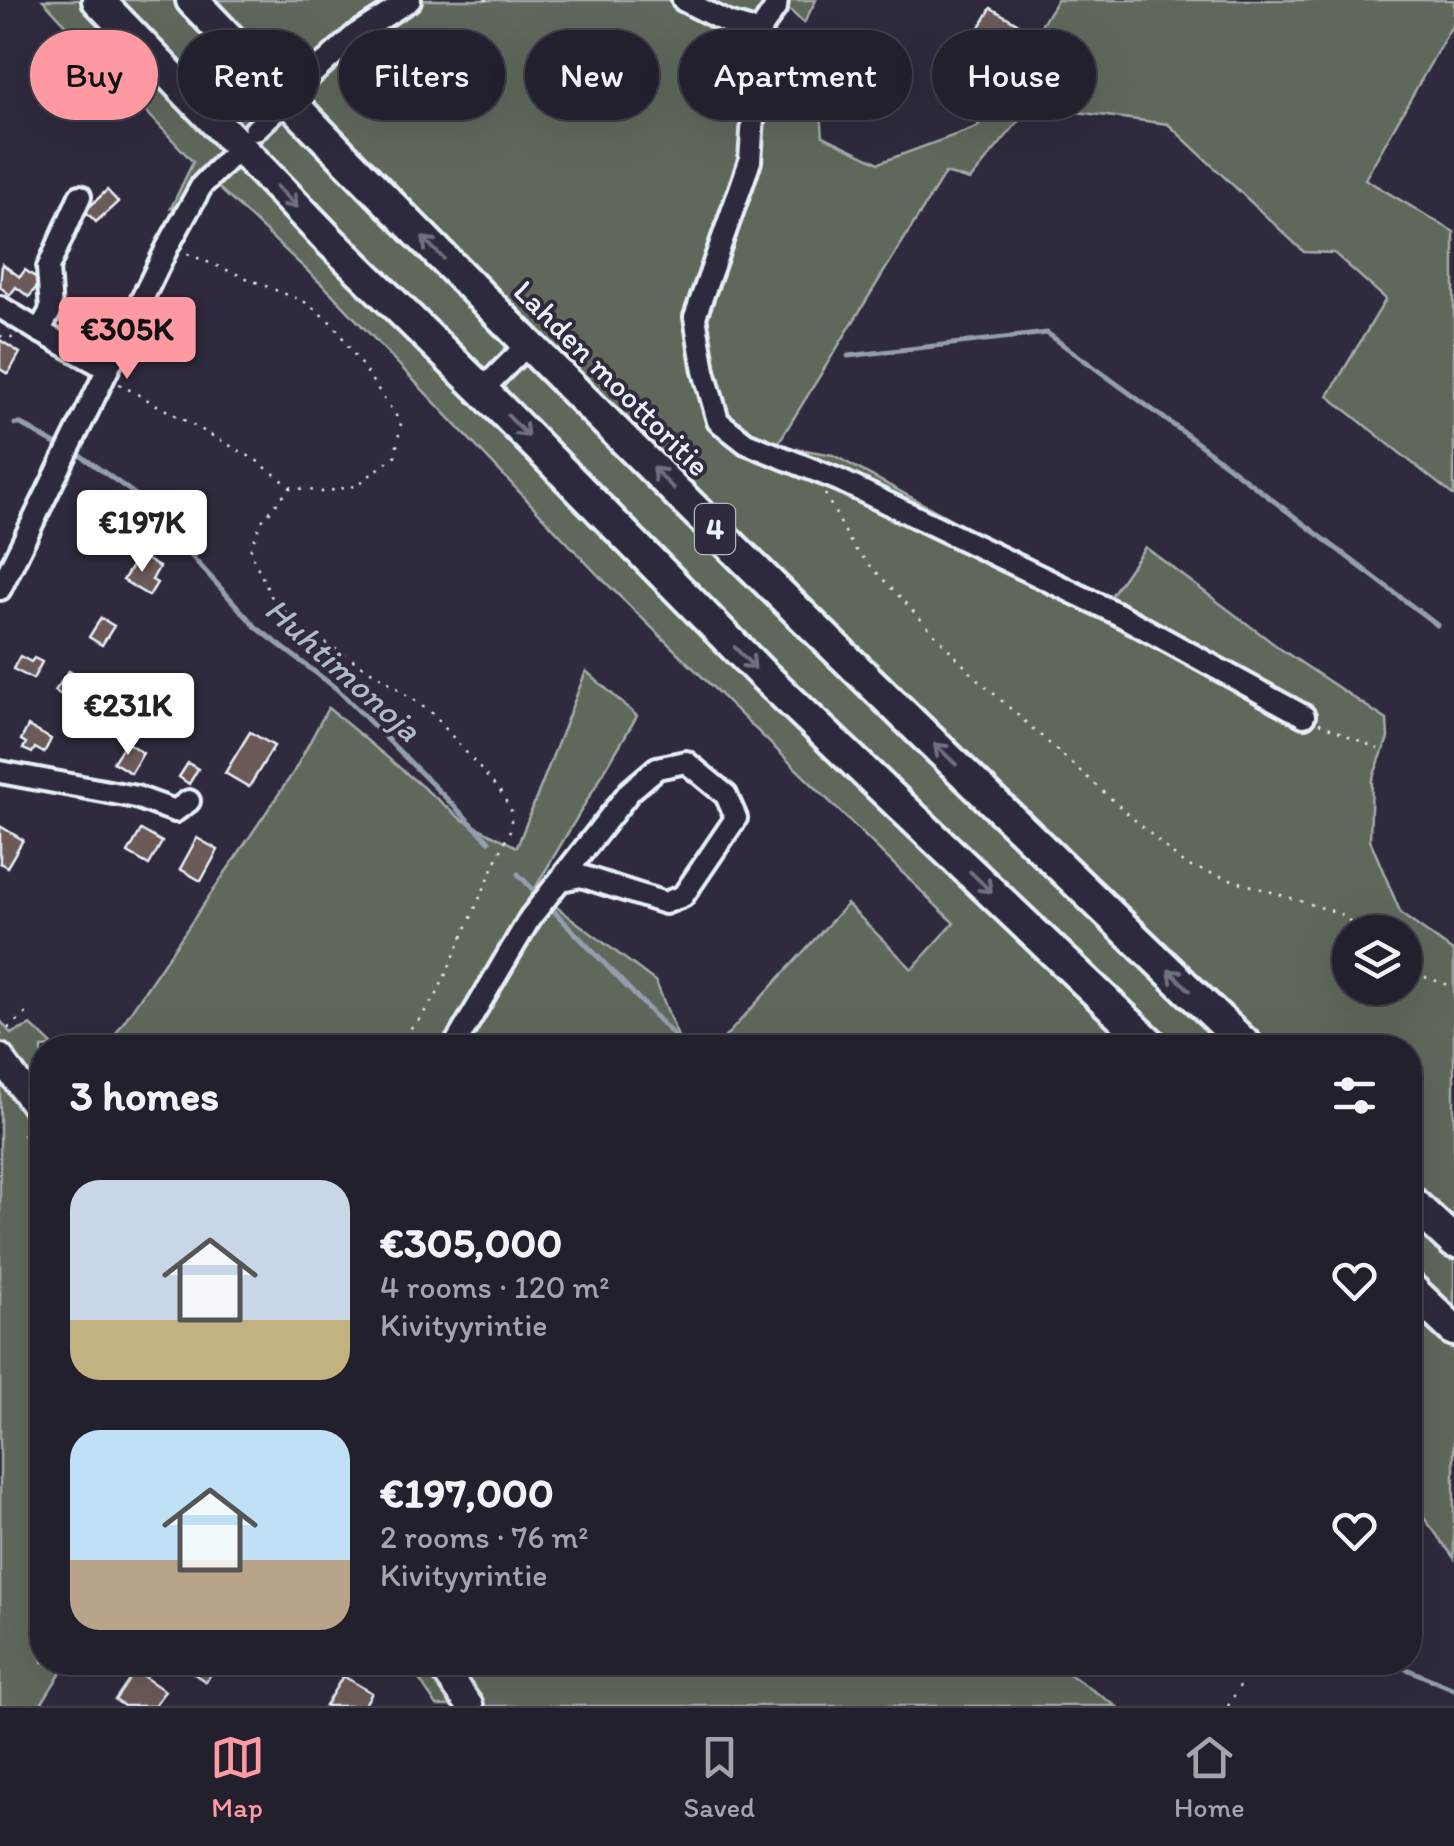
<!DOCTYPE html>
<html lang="en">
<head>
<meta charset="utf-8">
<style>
  body { margin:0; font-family:Itim,sans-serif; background:#2f2d3a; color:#f1f3f6; height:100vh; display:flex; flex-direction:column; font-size:38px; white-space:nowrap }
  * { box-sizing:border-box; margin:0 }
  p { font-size:32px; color:#a3a3aa }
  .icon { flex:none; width:55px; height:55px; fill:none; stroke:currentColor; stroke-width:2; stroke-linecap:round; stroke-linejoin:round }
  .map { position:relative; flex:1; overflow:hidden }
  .drawer { position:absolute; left:30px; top:1035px; width:1392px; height:640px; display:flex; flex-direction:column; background:#23202e; border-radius:40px; box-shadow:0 10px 40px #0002,0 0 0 2px #403e4a }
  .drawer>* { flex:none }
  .hud { position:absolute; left:30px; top:30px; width:1395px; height:90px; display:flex; gap:20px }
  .buttons { position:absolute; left:1332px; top:915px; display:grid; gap:20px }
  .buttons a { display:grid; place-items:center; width:90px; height:90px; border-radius:50%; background:#23202e; box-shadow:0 10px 40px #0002,0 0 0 2px #403e4a; font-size:50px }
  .price { position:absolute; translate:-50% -85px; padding:0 22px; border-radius:10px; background:#fff; color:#222; font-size:32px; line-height:65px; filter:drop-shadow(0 2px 5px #0008) }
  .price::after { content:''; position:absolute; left:50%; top:60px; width:30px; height:22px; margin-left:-15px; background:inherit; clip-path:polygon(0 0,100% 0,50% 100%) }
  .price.current { background:#ff9aa2; color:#111 }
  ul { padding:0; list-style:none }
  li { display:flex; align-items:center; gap:30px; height:250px; padding:0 40px }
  li span { display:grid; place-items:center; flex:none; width:280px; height:200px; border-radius:30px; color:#555 }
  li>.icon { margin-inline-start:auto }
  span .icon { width:120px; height:120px; fill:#fffc; stroke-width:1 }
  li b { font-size:42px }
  h2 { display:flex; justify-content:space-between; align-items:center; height:120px; padding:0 40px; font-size:42px }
  .pill { padding:0 35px; border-radius:45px; background:#23202e; box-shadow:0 10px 40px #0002,0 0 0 2px #403e4a; font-size:35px; line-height:90px }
  .pill.current { background:#ff9aa2; color:#111 }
  .dock { display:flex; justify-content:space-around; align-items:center; height:140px; border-top:2px solid #403e4a; background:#23202e; font-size:28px; color:#a3a3aa }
  .dock a { display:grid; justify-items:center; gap:5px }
  .dock .current { color:#ff9aa2 }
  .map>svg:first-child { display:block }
</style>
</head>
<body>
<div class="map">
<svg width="1454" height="1706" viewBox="0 0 1454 1706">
  <rect width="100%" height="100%" fill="#2f2a3d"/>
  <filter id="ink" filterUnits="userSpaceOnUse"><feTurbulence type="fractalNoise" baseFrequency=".01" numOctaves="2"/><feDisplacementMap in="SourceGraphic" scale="20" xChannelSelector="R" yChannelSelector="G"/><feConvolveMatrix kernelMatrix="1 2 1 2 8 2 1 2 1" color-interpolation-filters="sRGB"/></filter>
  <g filter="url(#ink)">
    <!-- green -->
    <g fill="#61685b" stroke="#a4acaa" stroke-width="2.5" fill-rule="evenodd">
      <path d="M43,0h773l-12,23 -19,-17 -26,26 18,27 41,20 5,57 56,27 98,-36 80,-127h397v22l-89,157 89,53v264l-126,-100 58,-97 -52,-46 -30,-1 -136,-128 -137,-18 -61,74 -25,-7 -168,272 56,10 273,148 39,-56 137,103 105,70 1,18 -16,42 -2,60 31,74 53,38v606l-44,-59v-451l-694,-1 131,-143 65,65 42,-46 -355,-347 -270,-285 -110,-103 -48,20 22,-46zM1350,932h55v56h-55z"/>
      <path d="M586,671l51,45 -103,174 122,92 26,65 -576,1 187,-275 35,-65 133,111 56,28z"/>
      <path d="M0,1020l11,14 20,-9 23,22 -12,1v111l-20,-25 20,28v500l25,1 -27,43h-40z"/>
      <path d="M408,1663h645l63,43h-679z"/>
    </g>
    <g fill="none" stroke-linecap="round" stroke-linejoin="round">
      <!-- stream -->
      <g stroke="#949eaf" stroke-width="5">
        <path d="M848,356l199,-23 140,102 250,190"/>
        <path d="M15,424h6l34,20"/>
        <path d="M77,453l59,42 120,132 81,62 152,152"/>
        <path d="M518,874l23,24"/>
        <path d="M549,906l137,142"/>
        <path d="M1390,1662l64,27"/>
      </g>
    </g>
    <!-- building -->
    <g fill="#6c5a59" stroke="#e8f1f8" stroke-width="2.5">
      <path d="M991,8l26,15 -33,56 -25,-15z"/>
      <path d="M107,190l11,12 -22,20 -11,-11z"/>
      <path d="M2,264l18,13 5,-7 16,11 -12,16 -13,-10 -6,8 -10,-8z"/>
      <path d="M0,340l20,13 -12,21 -8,-5z"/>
      <path d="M139,555l20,12 -7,13 5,3 -8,13 -26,-16z"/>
      <path d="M101,618l13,8 -12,19 -13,-8z"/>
      <path d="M20,656l11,6 3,-4 8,4 -9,17 -20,-10z"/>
      <path d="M69,671l29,18 -13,21 -30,-19z"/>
      <path d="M28,726l23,13 -7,14 -9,-5 -3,5 -9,-4 3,-6 -5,-3z"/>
      <path d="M250,732l24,14 -25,41 -24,-14z"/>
      <path d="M126,742l17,11 -12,20 -18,-11z"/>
      <path d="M188,763l10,6 -9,15 -10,-7z"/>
      <path d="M0,826l23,14 -16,27 -7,-4z"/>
      <path d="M141,830l21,12 -13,23 -21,-12z"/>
      <path d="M197,838l21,12 -17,31 -21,-12z"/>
      <path d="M177,1662h41l-12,20z"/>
      <path d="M135,1671l30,20 -11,15h-30l-9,-6z"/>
      <path d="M343,1676l29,17 -8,13h-39z"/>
    </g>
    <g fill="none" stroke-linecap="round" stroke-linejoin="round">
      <!-- minor casing -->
      <g stroke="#e8f1f8" stroke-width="28">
        <g id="minor">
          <path d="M683,0l45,23 31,9 17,-25 1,-7"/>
          <path d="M759,32l-9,129 -55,156 9,54 14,50 28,22 93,37 279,134 186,102"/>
          <path d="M300,85l55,-50 55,-35"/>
          <path d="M255,130l22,-21"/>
          <path d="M0,307l39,24 12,-21 -3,-42 32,-72"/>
          <path d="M39,331l67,37"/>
          <path d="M482,390l46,-46"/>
          <path d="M0,589l168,-343 34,-61 27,-27"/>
          <path d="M0,772l136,25 39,14 14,-10"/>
          <path d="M453,1048l77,-130 100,-127 27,-23 29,-6 40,33 10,23 -53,78 -18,7 -84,-27 -20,4"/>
        </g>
      </g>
      <!-- major casing -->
      <g stroke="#e8f1f8" stroke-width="32">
        <g id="major">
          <path d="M0,1057l42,59"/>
          <path d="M438,1662l32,44"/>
        </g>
      </g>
      <!-- highway casing -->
      <g stroke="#e8f1f8" stroke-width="38">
        <g id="highway">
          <path d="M98,0l230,239 154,151 277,281 396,377"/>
          <path d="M192,0c343,358 699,705 1057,1048"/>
          <path d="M1410,1201l44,41"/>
          <path d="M1410,1288l44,42"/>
        </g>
      </g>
      <!-- path -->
      <g stroke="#e8f1f8" stroke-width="2.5" stroke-dasharray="2.5 8" stroke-linecap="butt">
        <path d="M485,0h5"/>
        <path d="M0,336l18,3"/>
        <path d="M119,384l137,76 35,27 31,5 34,-6 39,-30 6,-33 -67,-98 -27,-22 -124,-51"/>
        <path d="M291,487l-30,35 -11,29 21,45 26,29 93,58 43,31 69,80 10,18 -2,18 -73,164 -19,27 -28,27"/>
        <path d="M825,494l28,53 120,128 212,190 154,48 25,19"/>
        <path d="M1319,723l59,26"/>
        <path d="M1405,970l49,17"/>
        <path d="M0,1035l29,-24"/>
        <path d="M1228,1706l26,-44"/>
      </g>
      <!-- minor -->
      <use href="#minor" stroke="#2f2a3d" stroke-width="20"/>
      <!-- major -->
      <use href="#major" stroke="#2f2a3d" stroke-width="25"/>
      <!-- highway -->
      <use href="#highway" stroke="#2f2a3d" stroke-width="30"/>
    </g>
    <!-- one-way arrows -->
    <defs><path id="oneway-shaft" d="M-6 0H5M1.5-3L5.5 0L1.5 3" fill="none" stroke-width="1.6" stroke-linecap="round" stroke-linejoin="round" transform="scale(2.5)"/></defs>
    <g stroke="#70707e">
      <use href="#oneway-shaft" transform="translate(287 197) rotate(46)"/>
      <use href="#oneway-shaft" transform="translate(433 248) rotate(-135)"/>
      <use href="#oneway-shaft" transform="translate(518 426) rotate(46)"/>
      <use href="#oneway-shaft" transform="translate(663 478) rotate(-135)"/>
      <use href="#oneway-shaft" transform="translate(745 658) rotate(46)"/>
      <use href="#oneway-shaft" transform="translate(945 754) rotate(-136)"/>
      <use href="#oneway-shaft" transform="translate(981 882) rotate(44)"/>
      <use href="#oneway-shaft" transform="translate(1179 980) rotate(-136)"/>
    </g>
  </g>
  <g text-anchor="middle" stroke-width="8" stroke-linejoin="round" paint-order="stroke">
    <!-- shield labels -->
    <rect fill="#2f2a3d" stroke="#b0b5c0" stroke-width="2.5" x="695" y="504" width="40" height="50" rx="8"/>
    <g font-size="30" font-weight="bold" fill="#e8f1f8">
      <text x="715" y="539">4</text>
    </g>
    <!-- street labels -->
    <g font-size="32" fill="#e8f1f8" stroke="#2f2a3d">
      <text transform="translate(612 378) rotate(45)" y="11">Lahden moottoritie</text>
    </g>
    <!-- water labels -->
    <g font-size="35" font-style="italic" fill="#b0b9c8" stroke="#2f2a3d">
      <text transform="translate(343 669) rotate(42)" y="12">Huhtimonoja</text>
    </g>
  </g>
</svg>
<div class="buttons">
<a><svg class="icon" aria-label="layers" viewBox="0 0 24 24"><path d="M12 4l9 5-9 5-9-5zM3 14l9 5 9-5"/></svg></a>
</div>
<b class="price current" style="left:127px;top:382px">€305K</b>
<b class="price" style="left:142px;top:575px">€197K</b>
<b class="price" style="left:128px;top:758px">€231K</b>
<div class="hud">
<a class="pill current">Buy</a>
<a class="pill">Rent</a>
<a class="pill">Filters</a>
<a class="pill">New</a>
<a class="pill">Apartment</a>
<a class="pill">House</a>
</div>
<section class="drawer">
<h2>3 homes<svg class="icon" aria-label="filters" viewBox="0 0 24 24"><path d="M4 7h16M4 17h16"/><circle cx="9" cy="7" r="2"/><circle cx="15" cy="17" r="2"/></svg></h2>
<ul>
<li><span style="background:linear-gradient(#c9d6e8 70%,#c2b280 0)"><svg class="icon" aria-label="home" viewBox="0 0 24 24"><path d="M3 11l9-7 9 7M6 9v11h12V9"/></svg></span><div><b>€305,000</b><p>4 rooms · 120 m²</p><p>Kivityyrintie</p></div><svg class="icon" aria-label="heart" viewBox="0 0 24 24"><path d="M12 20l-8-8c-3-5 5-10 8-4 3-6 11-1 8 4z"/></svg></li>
<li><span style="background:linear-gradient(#bfe0f5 65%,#b9a48a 0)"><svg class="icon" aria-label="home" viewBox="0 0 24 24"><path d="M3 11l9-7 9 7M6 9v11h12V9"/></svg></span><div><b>€197,000</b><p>2 rooms · 76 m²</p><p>Kivityyrintie</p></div><svg class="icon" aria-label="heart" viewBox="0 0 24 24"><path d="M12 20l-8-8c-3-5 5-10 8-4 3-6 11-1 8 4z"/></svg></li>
</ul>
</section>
</div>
<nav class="dock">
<a class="current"><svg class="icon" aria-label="map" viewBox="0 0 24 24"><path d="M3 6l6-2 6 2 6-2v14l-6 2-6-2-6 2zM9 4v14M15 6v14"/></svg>Map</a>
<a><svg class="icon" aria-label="saved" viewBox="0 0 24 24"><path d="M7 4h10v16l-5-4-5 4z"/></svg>Saved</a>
<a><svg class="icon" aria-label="home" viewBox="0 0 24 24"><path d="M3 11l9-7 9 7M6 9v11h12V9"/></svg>Home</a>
</nav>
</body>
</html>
